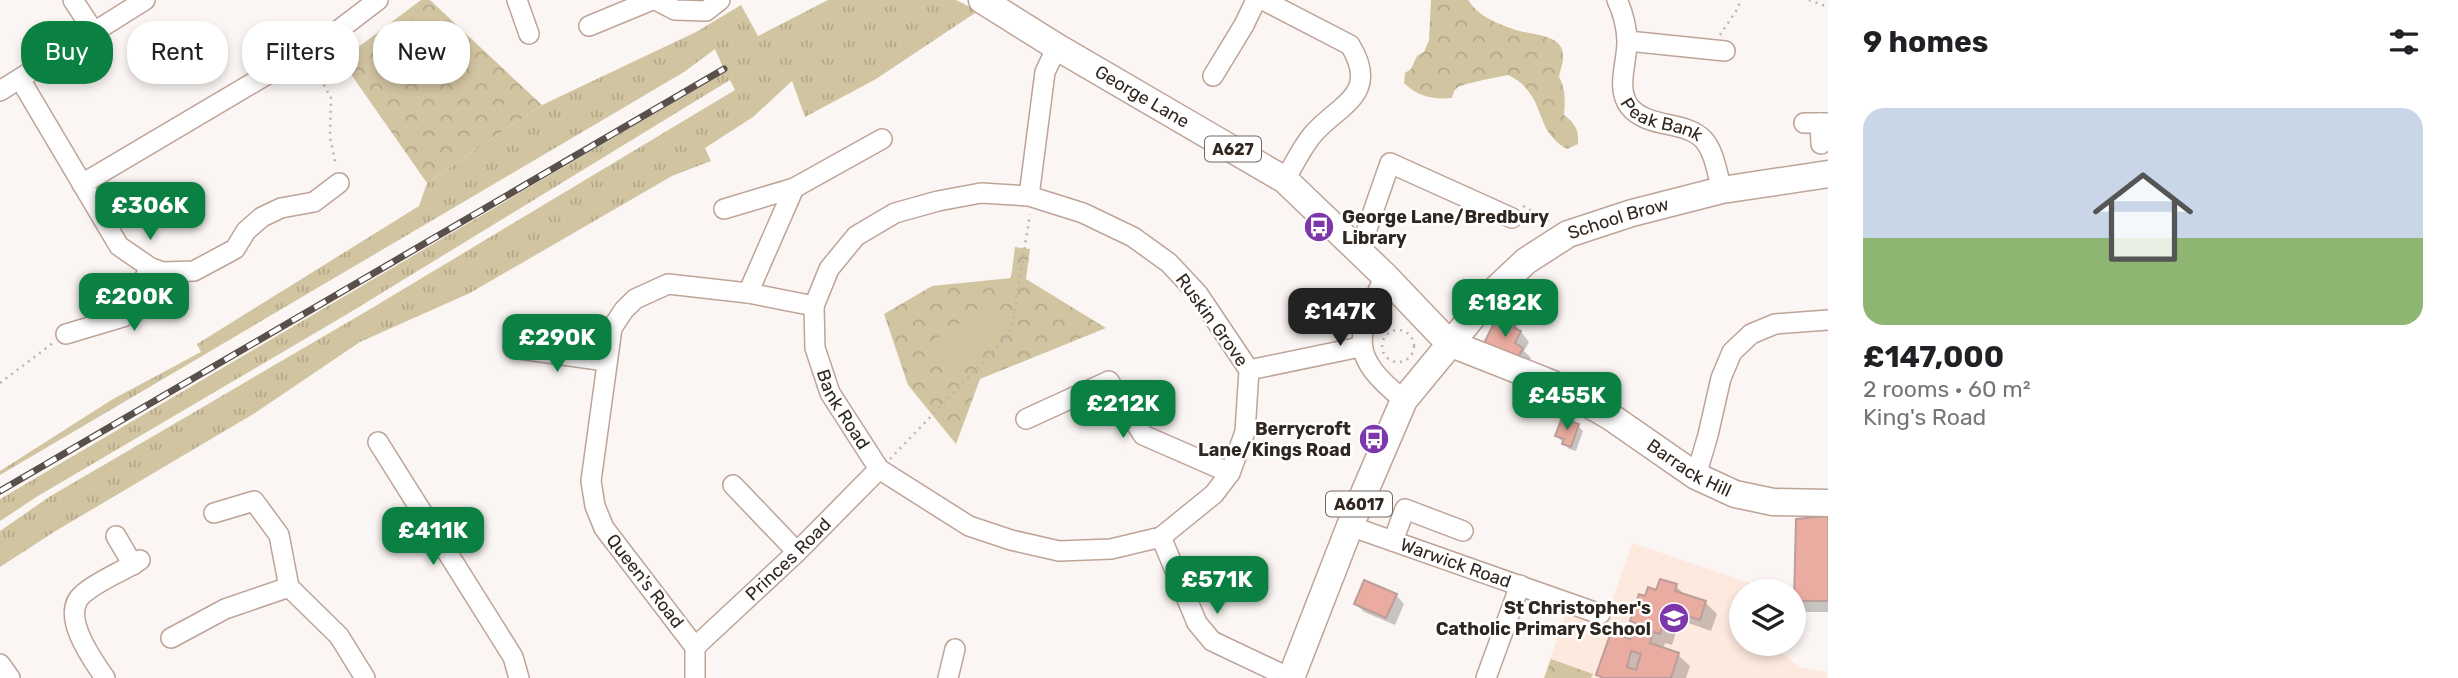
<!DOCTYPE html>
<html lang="en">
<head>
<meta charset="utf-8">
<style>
  body { margin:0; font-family:Rubik,sans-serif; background:#f2f2f2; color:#202124; height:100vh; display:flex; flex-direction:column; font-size:26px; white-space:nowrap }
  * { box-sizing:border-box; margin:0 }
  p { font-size:23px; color:#757577 }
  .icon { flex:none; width:38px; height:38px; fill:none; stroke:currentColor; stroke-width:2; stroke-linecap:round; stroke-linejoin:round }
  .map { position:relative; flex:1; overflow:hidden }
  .sheet { display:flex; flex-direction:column; background:#fff; width:630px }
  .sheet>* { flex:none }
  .top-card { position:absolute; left:21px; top:21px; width:665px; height:63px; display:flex; gap:14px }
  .tools { position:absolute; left:1729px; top:579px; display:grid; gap:14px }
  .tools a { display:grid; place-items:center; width:77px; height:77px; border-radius:50%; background:#fff; box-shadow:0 4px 10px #0003; font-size:35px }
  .price { position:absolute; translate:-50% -60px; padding:0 16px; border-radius:14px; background:#0b8043; color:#fff; font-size:23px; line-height:46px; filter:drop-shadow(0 2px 4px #0008) }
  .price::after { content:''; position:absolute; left:50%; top:42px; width:21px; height:16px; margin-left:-10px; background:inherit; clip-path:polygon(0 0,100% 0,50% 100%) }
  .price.selected { background:#222; color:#fff }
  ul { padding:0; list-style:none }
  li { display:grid; align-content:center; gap:14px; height:371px; padding:0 35px }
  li+li { border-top:2px solid #e0e0e0 }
  li span { display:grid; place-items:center; height:217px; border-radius:21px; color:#555 }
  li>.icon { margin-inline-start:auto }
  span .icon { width:126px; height:126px; fill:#fffc; stroke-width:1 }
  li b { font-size:30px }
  h2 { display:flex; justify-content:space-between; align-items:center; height:84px; padding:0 35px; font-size:30px }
  .chip { padding:0 24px; border-radius:28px; background:#fff; box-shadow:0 4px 10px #0003; font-size:24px; line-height:63px }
  .chip.selected { background:#0b8043; color:#fff }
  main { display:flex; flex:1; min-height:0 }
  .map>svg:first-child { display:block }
</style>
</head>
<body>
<main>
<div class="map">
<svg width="1828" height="678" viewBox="0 0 1828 678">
  <defs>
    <pattern id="grass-tufts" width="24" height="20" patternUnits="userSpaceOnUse" patternTransform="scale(1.75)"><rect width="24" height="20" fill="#d1c4a1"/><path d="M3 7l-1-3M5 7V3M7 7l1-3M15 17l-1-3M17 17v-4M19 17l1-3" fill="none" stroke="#b4a88a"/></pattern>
    <pattern id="forest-crowns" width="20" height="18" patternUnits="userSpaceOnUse" patternTransform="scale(1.75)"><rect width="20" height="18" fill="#d1c4a1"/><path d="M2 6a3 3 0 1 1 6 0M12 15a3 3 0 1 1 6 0" fill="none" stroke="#b4a88a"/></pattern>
  </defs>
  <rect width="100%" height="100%" fill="#fbf6f3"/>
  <!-- built -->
  <path fill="#fee9de" d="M1632,543l142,48 -33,1v52h33v3l26,20 26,5 2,6h-284l23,-69 37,16z"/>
  <!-- grass -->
  <path fill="url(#grass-tufts)" d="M828,0h128l22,11 -102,68 -71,38 -13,-36 -39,36 -48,31 6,13 -39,15 -202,117 -110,49 -105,71 -201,119 -54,35v-36l49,-34 318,-186 368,-221 -5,-10 -381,233 -311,183 -38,25v-22l725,-427 -10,-23 -31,23 -684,403v-4l113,-72 88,-47 -4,-8 222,-138 8,-23 115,-78 154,-73 45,-27 17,31z"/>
  <!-- forest -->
  <g fill="url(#forest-crowns)">
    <path d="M421,0h9l112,105 -115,78 -86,-123z"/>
    <path d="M1431,0h37c10,16 28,23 45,29 14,6 50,4 50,26 1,7 -3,15 -4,22 7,13 6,23 5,38 11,8 15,15 14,29l-11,5c-31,-18 -22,-44 -45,-65 -4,-4 -10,-7 -14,-9 -9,2 -48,9 -51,13 -3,2 -4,7 -5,10 -19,2 -35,-2 -48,-15l1,-10 6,-4 6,-13 7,-4 5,-12z"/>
    <path d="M1015,247l15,2 -4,30 80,49 -126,51 -24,65 -48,-59 -24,-71 48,-28 79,-8z"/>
    <path d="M1551,659l42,15 -2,4h-47z"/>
  </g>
  <!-- pitch -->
  <path fill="#d1c4a1" d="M984,307l17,26 -55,35 -15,-26z"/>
  <!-- shadow -->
  <g fill="#0003">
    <path d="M1515,324l14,18 -5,9 7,7 -5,10 -31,-17 10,-24z"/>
    <path d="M1578,426l5,5 -7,20 -7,-2 -12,-13z"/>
    <path d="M1828,517v95h-22l-12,-12 4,-80z"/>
    <path d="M1676,586l10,10 19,6 12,12 -6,17 -31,-11 -8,25 -7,-2 -2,6 15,6 12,11 -4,12h-85l-3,-3 33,-34 6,-16 -5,-4 14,-23z"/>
    <path d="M1396,595l8,9 -9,21 -31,-13 -8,-8z"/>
  </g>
  <!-- building -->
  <g fill="#eaaba0" stroke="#bb9e99" stroke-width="2" fill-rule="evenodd">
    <path d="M1508,318l8,4 -2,6 7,3 -6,12 8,5 -6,12 -33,-17 11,-22 9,4z"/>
    <path d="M1562,418l17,6 -8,23 -9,-3 2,-5 -9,-3z"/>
    <path d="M1828,516v85h-34l2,-82z"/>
    <path d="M1660,579l17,5 -2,7 31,10 -6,19 -32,-10 -8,24 -7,-2 -3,11 29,10 -8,25h-67l-8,-3 15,-43 19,7 5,-16 -5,-2 9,-27 6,2 3,-9 8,3zM1631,651l10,3 -5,16 -9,-3z"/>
    <path d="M1364,580l33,14 -11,24 -32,-14z"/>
  </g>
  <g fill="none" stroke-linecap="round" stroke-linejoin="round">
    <!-- minor casing -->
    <g stroke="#bea497" stroke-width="22">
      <g id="minor">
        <path d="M73,0l21,32"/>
        <path d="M517,0l12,34"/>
        <path d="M656,0l19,10 31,1 14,-11"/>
        <path d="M1263,0l87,45c30,49 -10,59 -36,88 -12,14 -20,31 -29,47"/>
        <path id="s1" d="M1617,0c6,12 10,29 10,42 0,21 -11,46 2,64 18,23 55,14 74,33 12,13 14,35 19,51"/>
        <path d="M589,26l63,-26"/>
        <path d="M1628,41l97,10"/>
        <path d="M1213,76l31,-51 12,-25"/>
        <path d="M20,79l99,167 32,22 12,4 31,-1 41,-22 11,-18 16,-14 19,-9 33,-6 25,-19"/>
        <path d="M0,91l145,-91"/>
        <path d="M1804,123h24"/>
        <path d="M1820,123l1,21"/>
        <path d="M82,184l245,-145 51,-39"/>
        <path id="s2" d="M1029,196l-48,-3 -43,8 -43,12 -39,23 -27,33 -15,37 1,42 15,45 49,76 90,57 42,14 48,11 52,-2 50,-12 53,-43 16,-21 15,-41 4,-62 -51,-76 -29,-31 -36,-26 -50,-24 -54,-17 16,-124 12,-25"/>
        <path d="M724,209l70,-21 88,-49"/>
        <path d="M1359,252l31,-89 122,55"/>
        <path d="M1385,276c-28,60 -39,78 19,124"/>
        <path d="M748,293l46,-105"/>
        <path d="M66,334l57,-17 9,-20 19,-29"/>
        <path d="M513,348l93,13"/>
        <path d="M1249,370l111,-23"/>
        <path d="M1026,419l83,-38 34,54 87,38"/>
        <path d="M378,442l135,215 6,21"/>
        <path d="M1696,476l12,-41 13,-57 11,-26 19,-18 24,-10 53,-4"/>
        <path d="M733,485l64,67"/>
        <path d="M214,513l40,-12 25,34 10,52 50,49 26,42"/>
        <path id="s3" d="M1350,526l250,88"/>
        <path d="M116,536l17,29"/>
        <path d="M1161,537l36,86 15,18 78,37"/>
        <path d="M1393,541l12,-32 58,22"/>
        <path d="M171,638l54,-29 64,-22"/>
        <path id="s4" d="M695,647l102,-95 82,-83"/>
        <path d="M0,664l10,14"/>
        <path d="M105,678c-13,-19 -46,-64 -22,-84 16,-14 39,-22 57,-34"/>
        <path d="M695,678v-31l-91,-119 -9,-22 -4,-25 21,-153 12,-18 11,-11 33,-15 80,9 66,13"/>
        <path d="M948,678l7,-29"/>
        <path d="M1486,678l34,-93"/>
      </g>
    </g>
    <!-- major casing -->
    <g stroke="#bea497" stroke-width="29">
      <g id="major">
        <path id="s5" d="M982,0l75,47 228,133 100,96 64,67 104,41 58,33 85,59 39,18 38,8 55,1"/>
        <path id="s6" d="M1291,678l59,-152 54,-126 88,-107 34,-32 42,-27 64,-21 90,-23 106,-16"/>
      </g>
    </g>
    <!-- path -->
    <g stroke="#bbb5b1" stroke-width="2.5" stroke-dasharray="2 5" stroke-linecap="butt">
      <path d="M1809,0l19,7"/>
      <path d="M1720,35l16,-24 5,-11"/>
      <path d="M314,66l17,32 -1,39 6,29"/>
      <path d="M1523,206l27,16"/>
      <circle cx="1398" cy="346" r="16"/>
      <path d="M0,383l53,-40"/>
      <path d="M890,459l117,-122 5,-11 18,-112"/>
    </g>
    <!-- minor -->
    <use href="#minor" stroke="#fff" stroke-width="19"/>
    <!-- major -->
    <use href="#major" stroke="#fff" stroke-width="26"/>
    <!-- rail casing -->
    <g stroke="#59504b" stroke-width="7">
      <path id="rail" d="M0,491l724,-422"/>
    </g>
    <!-- rail -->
    <use href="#rail" stroke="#fff" stroke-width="4.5" stroke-dasharray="13" stroke-linecap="butt"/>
  </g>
  <!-- icons -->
  <defs>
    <g id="bus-disc" transform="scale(1.575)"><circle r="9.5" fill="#7e37aa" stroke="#fff"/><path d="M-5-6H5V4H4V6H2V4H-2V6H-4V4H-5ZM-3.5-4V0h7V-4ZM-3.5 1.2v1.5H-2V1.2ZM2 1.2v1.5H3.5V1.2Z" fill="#fff"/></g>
    <g id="school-disc" transform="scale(1.575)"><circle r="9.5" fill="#7e37aa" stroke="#fff"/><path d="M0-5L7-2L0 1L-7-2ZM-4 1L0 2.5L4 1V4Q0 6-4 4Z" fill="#fff"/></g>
  </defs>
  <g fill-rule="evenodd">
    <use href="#bus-disc" x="1319" y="227"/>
    <use href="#bus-disc" x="1374" y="439"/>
    <use href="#school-disc" x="1674" y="618"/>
  </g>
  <g text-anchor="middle" stroke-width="5" stroke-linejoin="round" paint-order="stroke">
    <!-- shield labels -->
    <g fill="#fff" stroke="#6f6864" stroke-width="2">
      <rect x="1205" y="136.5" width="56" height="25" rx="5"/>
      <rect x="1326" y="491.5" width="66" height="25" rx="5"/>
    </g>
    <g font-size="16" font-weight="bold" fill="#312721">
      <text x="1233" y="155">A627</text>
      <text x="1359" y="510">A6017</text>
    </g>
    <!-- street labels -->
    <g font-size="18" fill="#312721" stroke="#fff">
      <text dy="6" stroke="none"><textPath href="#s5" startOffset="187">George Lane</textPath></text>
      <text dy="6" stroke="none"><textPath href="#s1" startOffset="145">Peak Bank</textPath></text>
      <text dy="6" stroke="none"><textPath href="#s6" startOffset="588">School Brow</textPath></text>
      <text transform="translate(1212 320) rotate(54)" y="6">Ruskin Grove</text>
      <text dy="6" stroke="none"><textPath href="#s2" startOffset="374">Bank Road</textPath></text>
      <text dy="6" stroke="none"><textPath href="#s5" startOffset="856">Barrack Hill</textPath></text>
      <text dy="6" stroke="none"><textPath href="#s4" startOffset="128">Princes Road</textPath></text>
      <text dy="6" stroke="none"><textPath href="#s3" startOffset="112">Warwick Road</textPath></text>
      <text transform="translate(645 581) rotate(52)" y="6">Queen's Road</text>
    </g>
    <!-- poi labels -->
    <g font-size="18" font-weight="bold" fill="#312721" stroke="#fff" text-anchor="end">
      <text x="1342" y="223" text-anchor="start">George Lane/Bredbury<tspan x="1342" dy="21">Library</tspan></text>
      <text x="1351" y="435">Berrycroft<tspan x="1351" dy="21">Lane/Kings Road</tspan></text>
      <text x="1651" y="614">St Christopher's<tspan x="1651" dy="21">Catholic Primary School</tspan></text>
    </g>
  </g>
</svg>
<div class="tools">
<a><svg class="icon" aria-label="layers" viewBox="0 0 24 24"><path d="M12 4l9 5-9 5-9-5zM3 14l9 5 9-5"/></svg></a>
</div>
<b class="price" style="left:150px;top:242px">£306K</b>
<b class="price" style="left:134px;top:333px">£200K</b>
<b class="price" style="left:1505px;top:339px">£182K</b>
<b class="price selected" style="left:1340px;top:348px">£147K</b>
<b class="price" style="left:557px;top:374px">£290K</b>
<b class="price" style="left:1567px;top:432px">£455K</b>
<b class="price" style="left:1123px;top:440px">£212K</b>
<b class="price" style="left:433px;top:567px">£411K</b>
<b class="price" style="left:1217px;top:616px">£571K</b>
<div class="top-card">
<a class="chip selected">Buy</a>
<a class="chip">Rent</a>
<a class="chip">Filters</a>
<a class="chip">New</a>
</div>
</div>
<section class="sheet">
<h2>9 homes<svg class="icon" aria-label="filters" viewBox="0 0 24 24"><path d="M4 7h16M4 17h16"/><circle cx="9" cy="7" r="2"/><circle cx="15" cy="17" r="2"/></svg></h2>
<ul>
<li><span style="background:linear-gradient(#c9d6e8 60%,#8fb573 0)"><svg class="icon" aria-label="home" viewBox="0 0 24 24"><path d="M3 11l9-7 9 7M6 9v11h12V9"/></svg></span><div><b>£147,000</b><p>2 rooms · 60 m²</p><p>King's Road</p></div></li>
</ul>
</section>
</main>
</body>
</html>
